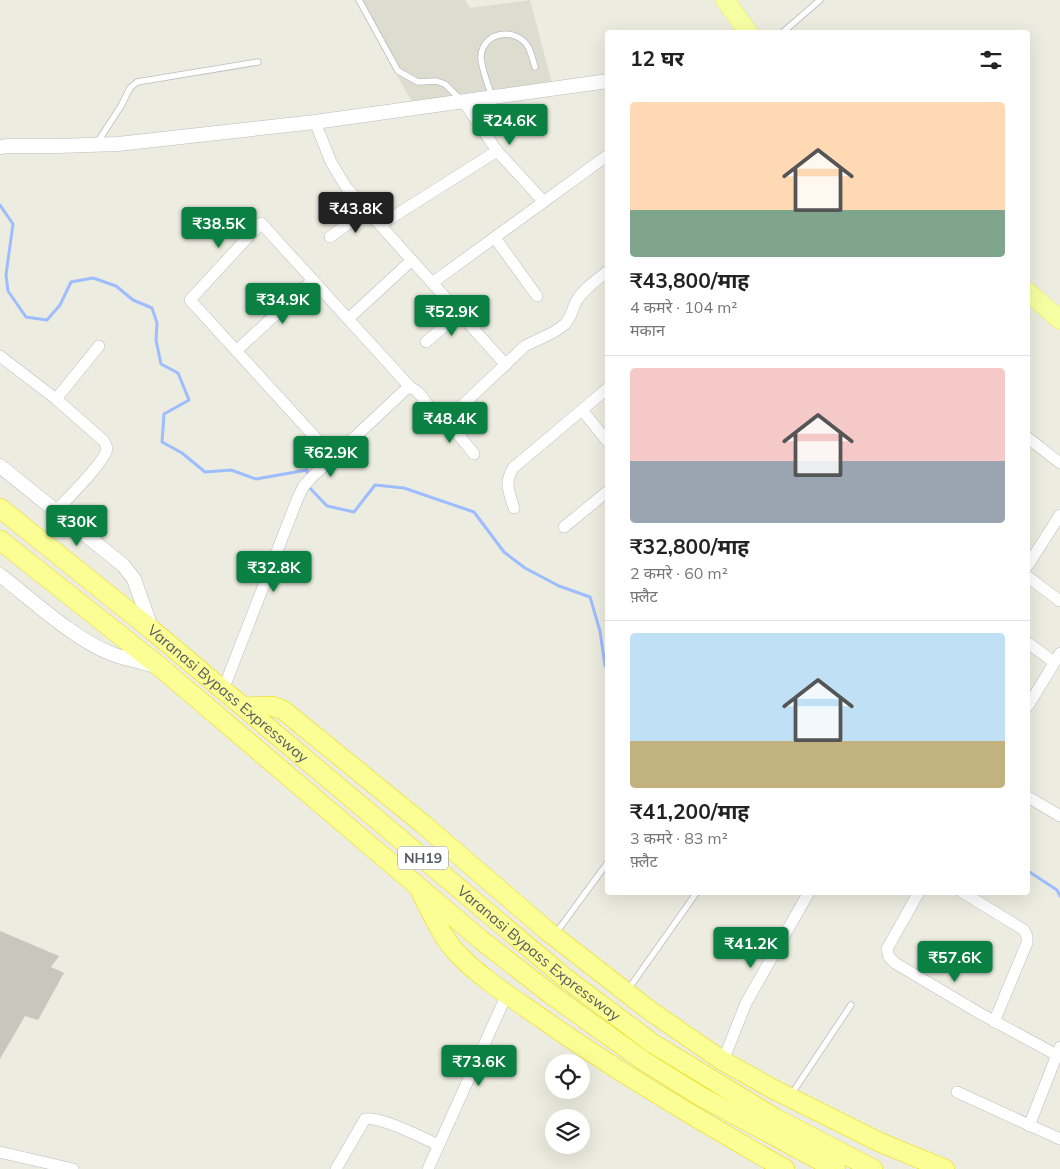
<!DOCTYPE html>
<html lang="hi">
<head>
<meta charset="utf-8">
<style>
  body { margin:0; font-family:Mulish,"Noto Sans Devanagari",sans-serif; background:#f2f2f2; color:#222; height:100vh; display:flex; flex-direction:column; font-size:19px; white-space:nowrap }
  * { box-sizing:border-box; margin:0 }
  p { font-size:16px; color:#767676 }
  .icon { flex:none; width:28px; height:28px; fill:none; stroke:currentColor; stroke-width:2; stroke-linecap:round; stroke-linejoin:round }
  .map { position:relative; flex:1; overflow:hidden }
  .details { position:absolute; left:605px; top:30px; width:425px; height:865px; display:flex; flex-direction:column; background:#fff; border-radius:5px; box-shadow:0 5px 20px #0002 }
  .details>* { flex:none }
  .buttons { position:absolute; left:545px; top:1054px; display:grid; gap:10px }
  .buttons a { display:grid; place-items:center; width:45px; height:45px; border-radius:50%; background:#fff; box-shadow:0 5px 20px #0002; font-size:25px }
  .price { position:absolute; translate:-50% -42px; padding:0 11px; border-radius:5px; background:#0b8043; color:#fff; font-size:16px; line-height:32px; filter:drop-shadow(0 1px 2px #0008) }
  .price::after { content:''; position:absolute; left:50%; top:30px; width:15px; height:11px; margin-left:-8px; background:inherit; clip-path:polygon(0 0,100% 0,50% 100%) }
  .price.current { background:#222; color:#fff }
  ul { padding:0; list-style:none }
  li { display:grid; align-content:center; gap:10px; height:265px; padding:0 25px }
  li+li { border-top:1px solid #e0e0e0 }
  li span { display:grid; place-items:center; height:155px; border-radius:5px; color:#555 }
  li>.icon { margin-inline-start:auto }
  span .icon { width:90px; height:90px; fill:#fffc; stroke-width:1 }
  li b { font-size:21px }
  h2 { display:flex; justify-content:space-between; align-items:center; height:60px; padding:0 25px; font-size:21px }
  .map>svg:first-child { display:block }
</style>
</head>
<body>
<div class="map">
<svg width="1060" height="1169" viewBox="0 0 1060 1169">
  <rect width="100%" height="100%" fill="#ecece0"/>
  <!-- education -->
  <path fill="#dcdccf" d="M355,0h110l5,8 60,-8 23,87 -137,22z"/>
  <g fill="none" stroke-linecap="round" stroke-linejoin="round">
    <!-- stream -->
    <g stroke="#9ebdff" stroke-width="3">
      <path d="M0,205l13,19 -7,51 2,16 18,26 21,3 13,-15 11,-23 22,-4 23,8 17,14 19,8 5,15 -1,17 5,24 17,9 11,27 -25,14 -2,28 20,11 23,19 26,-2 25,9 51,-9 1,7"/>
      <path d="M308,486l19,20 27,6 21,-27 29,3 70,24 30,40 21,16 34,18 31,11 10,34 5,35h3"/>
      <path d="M1028,871l29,19 3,6"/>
    </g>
  </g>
  <!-- building -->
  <path fill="#c7c7bd" d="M0,931l59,25 -8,11 13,6 -26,47 -13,-4 -25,43z"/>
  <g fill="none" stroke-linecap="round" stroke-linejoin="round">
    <!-- service casing -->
    <g stroke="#bbbcc2" stroke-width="7">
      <g id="service">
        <path d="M359,0l39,71 20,11 18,-1 9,3 17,17"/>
        <path d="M783,32l37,-32"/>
        <path d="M492,97c-3,-10 -12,-32 -11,-41 2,-24 33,-29 46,-11 4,6 6,15 8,22"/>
        <path d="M97,143l24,-37 9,-18 7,-6 121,-20"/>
        <path d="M556,933l52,-71"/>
        <path d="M627,991l70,-99"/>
        <path d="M791,1095l60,-90"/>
      </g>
    </g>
    <!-- minor casing -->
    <g stroke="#bbbcc2" stroke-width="12">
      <g id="minor">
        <path d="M463,101l34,50 47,51"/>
        <path d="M315,122l16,40 15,25 160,178"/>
        <path d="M380,225l117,-74"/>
        <path d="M330,237l37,-27"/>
        <path d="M495,238l42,58"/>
        <path d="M432,283l176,-128"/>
        <path d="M348,319l64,-59"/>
        <path d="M426,342l34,-29"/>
        <path d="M236,351l77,-71"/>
        <path d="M0,356l56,43 43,-53"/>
        <path d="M582,410l26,32"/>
        <path d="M445,418l29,36"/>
        <path d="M1028,438l32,25"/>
        <path d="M334,458l-144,-158 71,-77 149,164"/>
        <path d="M514,508c-5,-16 -10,-25 -1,-40l95,-80"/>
        <path d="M56,511c9,-10 51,-51 51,-63 0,-1 -3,-6 -3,-7l-48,-42"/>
        <path d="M564,527l44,-36"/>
        <path d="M1028,565l32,-50"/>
        <path d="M1028,577l32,24"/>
        <path d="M1028,643l26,19"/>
        <path d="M223,690l74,-190 6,-13 8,-9 94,-88 5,-3c16,7 16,25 35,31l8,-4 72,-68c14,-8 28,-11 40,-22 7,-7 7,-16 12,-24 7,-12 20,-20 31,-29"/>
        <path d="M1028,706l32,-53"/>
        <path d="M1028,797l32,19"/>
        <path d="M919,892l-32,57 2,8 6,6 86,51 76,41"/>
        <path d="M962,892l62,38 3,6v7l-33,79"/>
        <path d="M723,1061l23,-58 63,-111"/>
        <path d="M957,1092l103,47"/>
        <path d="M1029,1126l31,-79"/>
        <path d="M0,1152l73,17"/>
        <path d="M336,1169l29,-50c16,-3 57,19 74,26"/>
        <path d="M428,1169l79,-175"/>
      </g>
    </g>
    <!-- tertiary casing -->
    <g stroke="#bbbcc2" stroke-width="15">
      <g id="tertiary">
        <path d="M0,147l8,-1h50l60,-2 197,-22 293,-41"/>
        <path d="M0,466l123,99 11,14 18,51"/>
        <path d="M0,575c31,24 74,64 110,78 14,6 30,8 44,13"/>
      </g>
    </g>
    <!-- primary casing -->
    <g stroke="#f3ed53" stroke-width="19">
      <g id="primary">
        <path d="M725,0l23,32"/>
        <path d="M1028,292l32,28"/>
      </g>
    </g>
    <!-- trunk casing -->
    <g stroke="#eddc00" stroke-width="20">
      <g id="trunk">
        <path id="s1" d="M0,508l152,122 412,347 88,66 123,75 98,51"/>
        <path d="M0,540l160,127 321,273 68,53 95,68 56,35 136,73"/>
        <path d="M244,707l28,-1 11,4 140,114 122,105 104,81 74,51 50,28 106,53 66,27"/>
        <path d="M422,895c11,20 21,45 38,61 22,23 54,43 81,62 78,55 161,104 244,151"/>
      </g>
    </g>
    <!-- service -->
    <use href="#service" stroke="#fff" stroke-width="5.5"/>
    <!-- minor -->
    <use href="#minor" stroke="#fff" stroke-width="11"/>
    <!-- tertiary -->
    <use href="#tertiary" stroke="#fff" stroke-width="14"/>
    <!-- primary -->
    <use href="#primary" stroke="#f7ffa3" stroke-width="18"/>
    <!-- trunk -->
    <use href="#trunk" stroke="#fafe94" stroke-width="19"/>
  </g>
  <g text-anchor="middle" stroke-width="5" stroke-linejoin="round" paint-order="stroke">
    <!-- shield labels -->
    <rect fill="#fff" stroke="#8b8c91" stroke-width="1" x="398" y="846.5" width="50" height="23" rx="4"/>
    <g font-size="14" font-weight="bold" fill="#595b62">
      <text x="423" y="863">NH19</text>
    </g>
    <!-- street labels -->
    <g font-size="15" fill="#595b62" stroke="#fff">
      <text dy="5" stroke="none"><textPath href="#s1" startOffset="294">Varanasi Bypass Expressway</textPath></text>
      <text dy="5" stroke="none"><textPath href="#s1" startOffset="699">Varanasi Bypass Expressway</textPath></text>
    </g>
  </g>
</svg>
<div class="buttons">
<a><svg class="icon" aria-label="locate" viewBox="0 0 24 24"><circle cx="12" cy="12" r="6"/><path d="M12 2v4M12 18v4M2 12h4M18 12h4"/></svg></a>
<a><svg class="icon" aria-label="layers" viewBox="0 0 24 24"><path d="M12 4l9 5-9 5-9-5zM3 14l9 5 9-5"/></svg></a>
</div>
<b class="price" style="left:510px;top:146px">₹24.6K</b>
<b class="price current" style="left:356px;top:234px">₹43.8K</b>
<b class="price" style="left:219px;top:249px">₹38.5K</b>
<b class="price" style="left:283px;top:325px">₹34.9K</b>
<b class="price" style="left:452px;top:337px">₹52.9K</b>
<b class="price" style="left:450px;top:444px">₹48.4K</b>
<b class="price" style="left:331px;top:478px">₹62.9K</b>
<b class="price" style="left:77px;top:547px">₹30K</b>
<b class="price" style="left:274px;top:593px">₹32.8K</b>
<b class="price" style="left:751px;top:969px">₹41.2K</b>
<b class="price" style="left:955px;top:983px">₹57.6K</b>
<b class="price" style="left:479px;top:1087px">₹73.6K</b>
<section class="details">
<h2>12 घर<svg class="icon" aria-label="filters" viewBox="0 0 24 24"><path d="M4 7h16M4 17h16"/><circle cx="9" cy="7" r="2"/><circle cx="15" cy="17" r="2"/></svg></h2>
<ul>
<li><span style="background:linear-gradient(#ffd9b3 70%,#7fa58c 0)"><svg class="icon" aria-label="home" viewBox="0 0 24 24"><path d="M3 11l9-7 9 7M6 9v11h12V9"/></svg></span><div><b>₹43,800/माह</b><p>4 कमरे · 104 m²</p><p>मकान</p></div></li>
<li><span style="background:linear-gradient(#f6c9c9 60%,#9aa5b1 0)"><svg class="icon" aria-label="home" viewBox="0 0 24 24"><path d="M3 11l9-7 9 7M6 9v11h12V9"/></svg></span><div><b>₹32,800/माह</b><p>2 कमरे · 60 m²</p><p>फ़्लैट</p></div></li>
<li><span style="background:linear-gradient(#bfe0f5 70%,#c2b280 0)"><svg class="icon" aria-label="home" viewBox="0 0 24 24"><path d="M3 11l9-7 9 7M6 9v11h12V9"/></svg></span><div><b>₹41,200/माह</b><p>3 कमरे · 83 m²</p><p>फ़्लैट</p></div></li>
</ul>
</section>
</div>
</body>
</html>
